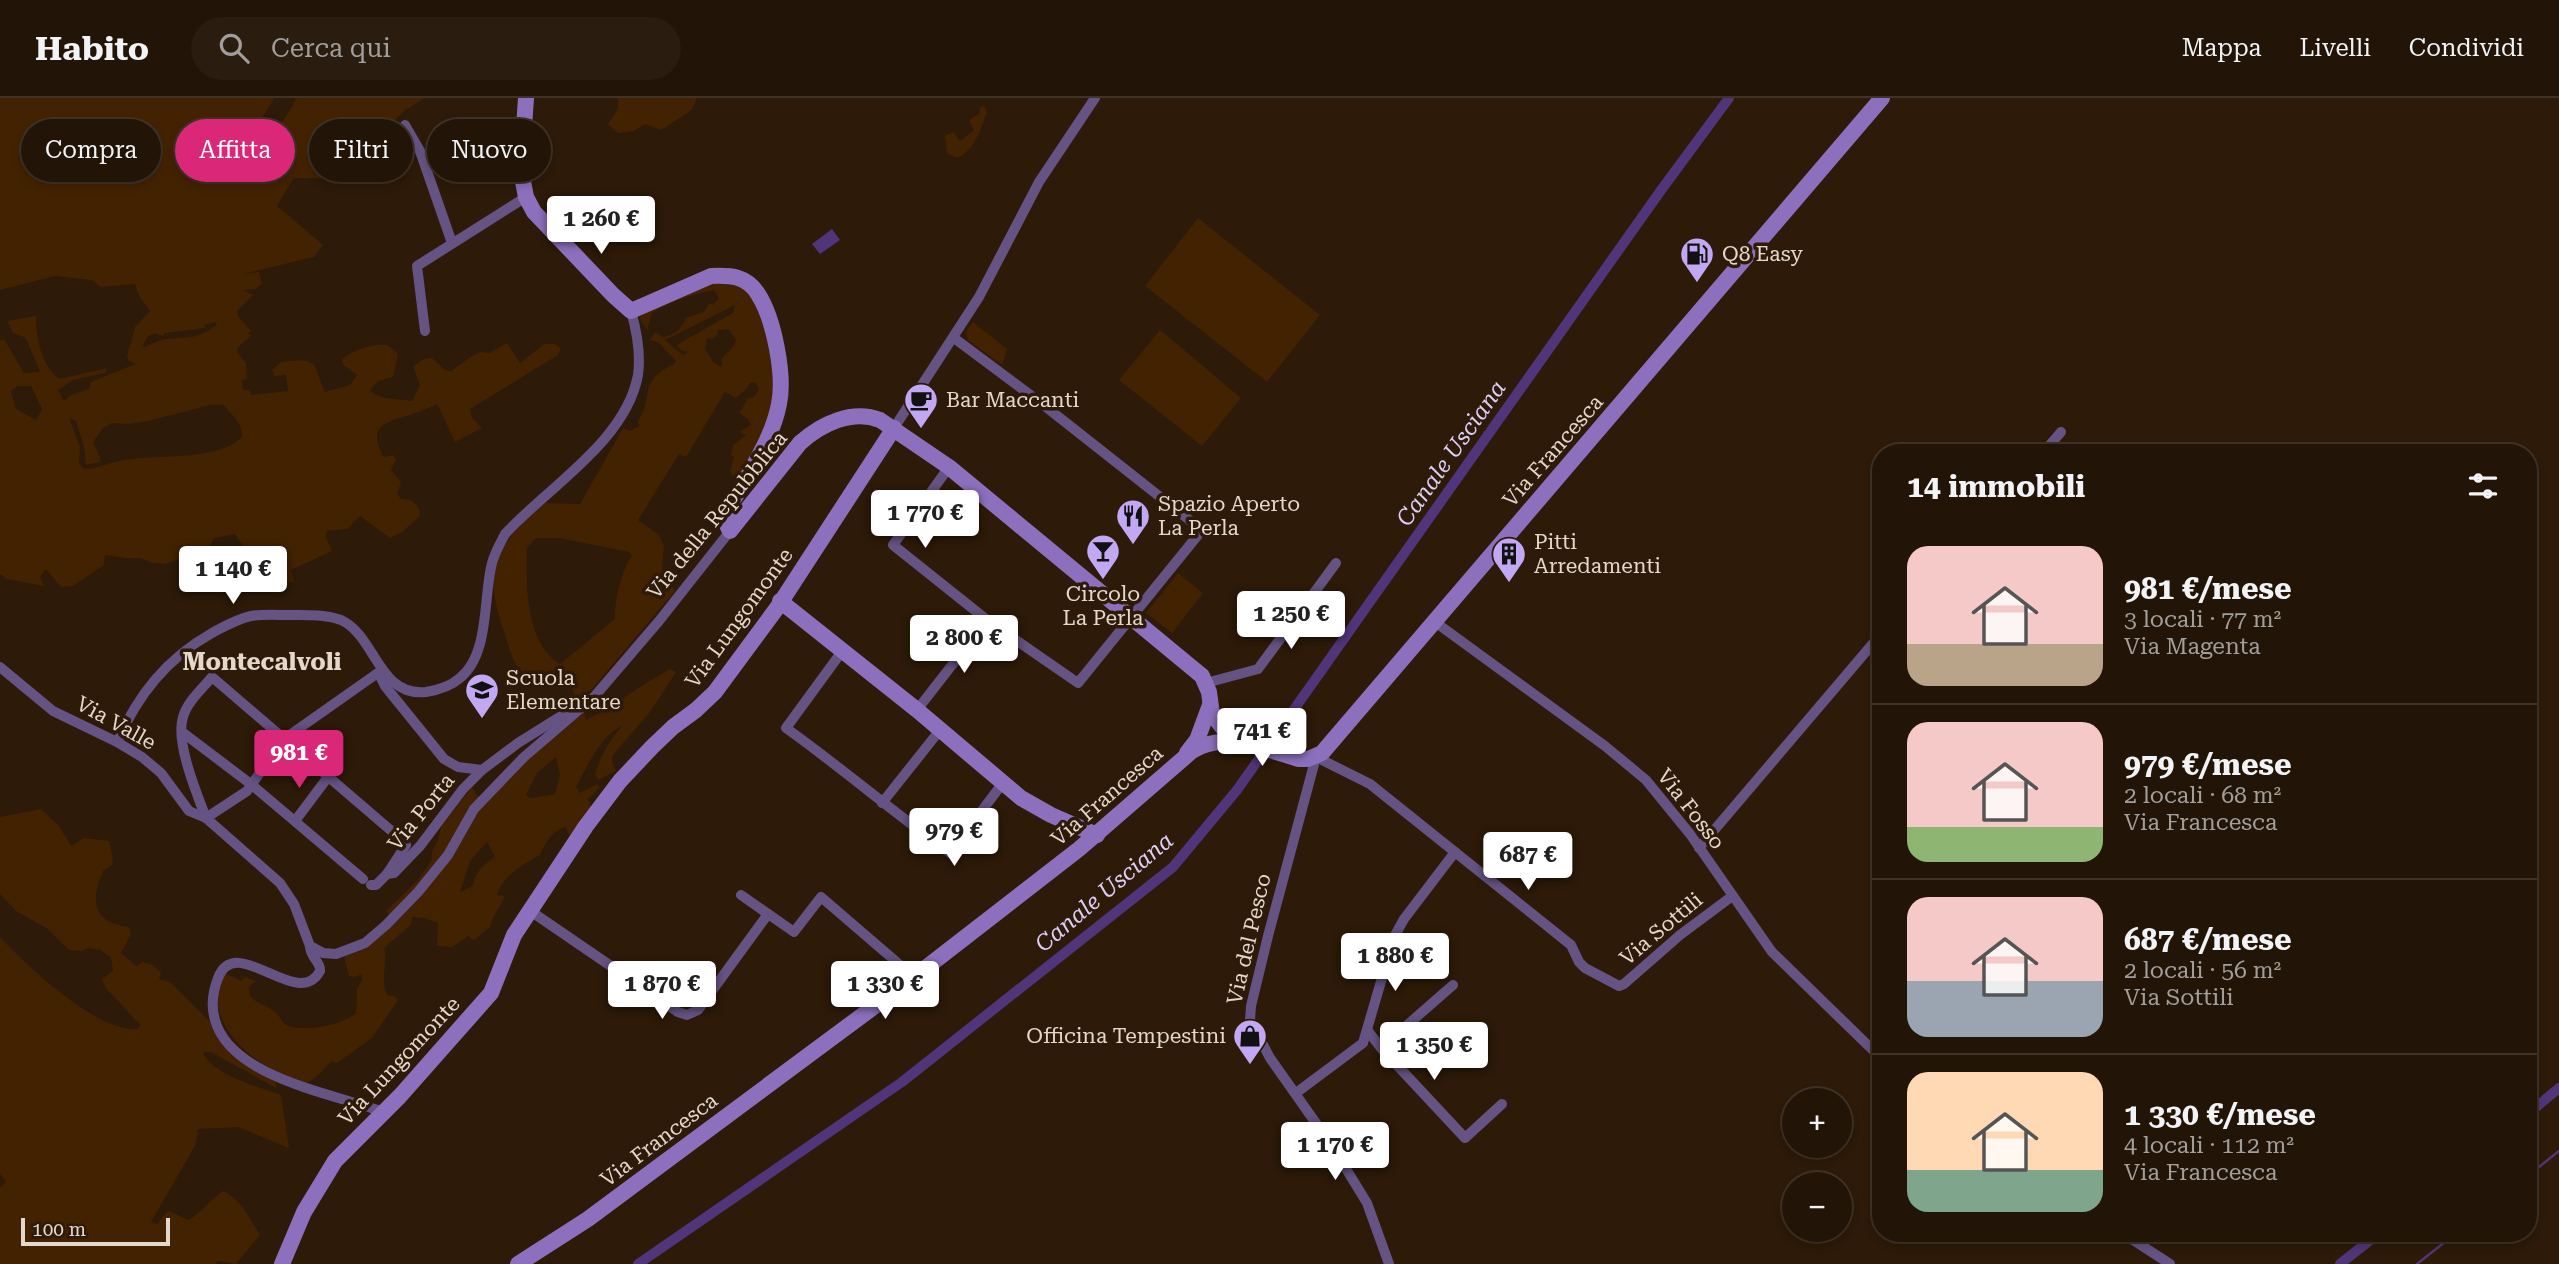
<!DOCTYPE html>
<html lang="it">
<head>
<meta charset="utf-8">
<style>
  body { margin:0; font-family:"Roboto Serif",serif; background:#2a1d10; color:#f1f3f6; height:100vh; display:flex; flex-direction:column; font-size:26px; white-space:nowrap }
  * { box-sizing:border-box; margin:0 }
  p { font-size:23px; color:#a29e9b }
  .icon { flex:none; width:38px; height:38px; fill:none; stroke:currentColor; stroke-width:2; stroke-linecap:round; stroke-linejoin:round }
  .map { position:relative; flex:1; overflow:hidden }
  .panel { position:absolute; left:1872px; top:346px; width:665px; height:798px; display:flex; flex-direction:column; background:#221406; border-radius:28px; box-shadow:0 4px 10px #0003,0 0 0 2px #3f3328 }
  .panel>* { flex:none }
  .guide { position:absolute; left:21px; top:21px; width:665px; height:63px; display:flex; gap:14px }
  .controls { position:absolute; left:1782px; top:990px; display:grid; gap:14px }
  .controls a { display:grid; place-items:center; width:70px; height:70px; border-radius:50%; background:#221406; box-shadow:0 4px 10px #0003,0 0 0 2px #3f3328; font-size:35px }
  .scale { position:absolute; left:21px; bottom:18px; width:149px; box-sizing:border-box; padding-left:7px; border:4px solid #e4d7cb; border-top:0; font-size:19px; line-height:24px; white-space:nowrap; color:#e4d7cb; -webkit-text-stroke:5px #2d1a08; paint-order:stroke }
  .price { position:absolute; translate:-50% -60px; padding:0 16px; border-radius:7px; background:#fff; color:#222; font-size:23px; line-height:46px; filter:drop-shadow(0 2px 4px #0008) }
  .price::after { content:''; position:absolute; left:50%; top:42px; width:21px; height:16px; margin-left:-10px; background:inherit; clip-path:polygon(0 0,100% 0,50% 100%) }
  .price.selected { background:#db2777; color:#fff }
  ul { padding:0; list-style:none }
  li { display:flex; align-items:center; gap:21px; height:175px; padding:0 35px }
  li+li { border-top:2px solid #3f3328 }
  li span { display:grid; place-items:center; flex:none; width:196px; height:140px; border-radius:21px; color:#555 }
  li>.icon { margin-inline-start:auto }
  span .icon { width:84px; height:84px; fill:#fffc; stroke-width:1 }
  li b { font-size:30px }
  h2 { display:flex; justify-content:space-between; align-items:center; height:84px; padding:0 35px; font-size:30px }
  .tag { padding:0 24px; border-radius:32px; background:#221406; box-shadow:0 4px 10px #0003,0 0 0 2px #3f3328; font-size:24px; line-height:63px }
  .tag.selected { background:#db2777; color:#fff }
  header { display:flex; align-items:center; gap:42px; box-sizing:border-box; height:98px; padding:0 35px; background:#221406; border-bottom:2px solid #3f3328 }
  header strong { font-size:33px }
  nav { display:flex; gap:38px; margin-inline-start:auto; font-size:24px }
  .search { width:490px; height:63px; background:#2a1d10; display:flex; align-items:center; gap:18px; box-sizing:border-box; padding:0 24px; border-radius:38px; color:#a29e9b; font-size:26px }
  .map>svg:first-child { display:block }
</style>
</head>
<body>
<header>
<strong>Habito</strong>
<div class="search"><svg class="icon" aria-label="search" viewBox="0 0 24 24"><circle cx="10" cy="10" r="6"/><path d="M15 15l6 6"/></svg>Cerca qui</div>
<nav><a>Mappa</a><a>Livelli</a><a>Condividi</a></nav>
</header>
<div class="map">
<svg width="2559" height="1166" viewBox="0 0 2559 1166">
  <rect width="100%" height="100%" fill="#2d1a08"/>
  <!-- green -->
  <g fill="#422200" fill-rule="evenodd">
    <path d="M0,0h274c-9,19 -25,32 -35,50l1,6 4,3h17l36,-59h128l-20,12 -33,34 3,20 -13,15 -68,-1 -17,28 46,39 -9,12 -71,17 16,-2 3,12 -7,5 -12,1 10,5 -16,16 1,5 13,15 -4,3 5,1 -14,12 -1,5 9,11 1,16 -5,1 1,10h7l1,5 37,-4 -2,-16 -12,1 -2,-6 9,-8c40,-4 30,-1 44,30l25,-7 7,-10 -14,-10 -1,-6c9,-8 36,-18 47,-13 3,2 6,5 9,8l-5,23 -15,4 -8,9c10,11 27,8 42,11l8,-16 -7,-19 11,-7 8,-1 13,12 6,1 21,-15 9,-4 8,1 18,-10 13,20 24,-19h11l6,4 -3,7 -88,54 2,9 10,10 -27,14 -18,-38c-9,4 -18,8 -27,11 -27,8 -43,12 -26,42l9,-2 3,4 -5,11 10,12 -4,12 4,5c11,0 18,4 19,17l-19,17 -11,5 -30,-22 -13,13 -20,2 -1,6 6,14 -41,19 3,12h-8l-4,-6 -1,-25 -33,3 -13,-20 -21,4 -4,8 -12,7 -33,11 -12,-1 -13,-5h-14l-21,-3 -1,10 -31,21 -12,1 -15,-18 -6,8 4,9 -37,-7 -7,-5v-234h4l3,4 17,29 16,-1 -14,-34 -13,-5 -6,-12 29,-5c0,22 5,48 23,63l48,-11 -2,5 -32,7 -15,10 6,11 7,-6 18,-6 2,-7 44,-18 -6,-3 -2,-5 8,-29 15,-16 -11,-15 -4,-12 -34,3 -10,-7 -36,-4 -55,14zM215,224l2,3c-21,15 -26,11 -50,14 -7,0 -15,6 -23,8l-1,-2 5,-9 7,-3 8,3 2,-3 40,-5 -1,-3zM18,288h13l11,23 -6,11 -20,-11 -5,-18zM210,307h14c8,11 19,18 18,32 -23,23 -79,18 -110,22 -14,1 -29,7 -42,10h-6l-5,-6 1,-16 -11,-29 7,3 8,26 2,18 14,-3v-5l-7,-15 10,-14 9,-5 15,1 21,-3z"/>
    <path d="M618,0h79l-5,12 -31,20 -16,-6 -11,7 -16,2 -10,-9 10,-15z"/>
    <path d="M984,8l3,6c-6,17 -12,38 -30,46l-10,-5 -2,-17 8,-4 7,9 14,-11 -5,-10 10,-6 1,-7z"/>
    <path d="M1198,120l122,97 -53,67 -122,-96z"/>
    <path d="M720,181l28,10c25,53 37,98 11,153 -7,15 -11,25 -25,35l-4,-5 4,-15 -3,-2 2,-10 13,-10 -7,-3 12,-7 -3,-6 -9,-6 9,-15 6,-1 5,-8 -4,-7h-4l-5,7 -10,9 -11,-6 -39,65 -7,-3 -41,66 20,14 6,11 -2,24 13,22 -83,98 -16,11 -3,-10 -11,-11 -26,-9 -10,6c-14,-12 -16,-26 -21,-42 -16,-45 -19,-74 16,-109 7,-8 14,-16 24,-22l35,1 43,-76 7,3 9,-5 -1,-5c17,-23 -2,-39 36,-57l2,-3 -18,-19 -8,-2 5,-8 8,5c12,-2 18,-8 23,-19l19,-7 4,-8 4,2 6,-7 -5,-8c-21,4 -44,12 -62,23l-5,17 -8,-12 5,-6zM735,207l-2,8 -55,31 -1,2 5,5 6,1 -5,3 -18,-15zM729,231l7,11 -2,6 -12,12v9l-9,-5 -8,-13 2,-11 5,1 5,-4 1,-5zM536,440h23l70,14 3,4c-10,12 -18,46 -17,63l-55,45c-35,-22 -34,-78 -33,-116z"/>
    <path d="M973,224l34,27 -5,16 -34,-25 -2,-8z"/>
    <path d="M1160,232l81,68 -39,48 -83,-66z"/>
    <path d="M1178,475l25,20 -31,40 -26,-20z"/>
    <path d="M670,571l6,3 -26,40 -38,44v7l4,8 -18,9 -3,-6c6,-19 14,-33 27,-48 -23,11 -34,40 -46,61l4,6 17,-9 3,3 -12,12 5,11 -21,29 -7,-12c-14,4 -19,16 -25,28 -17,10 -37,20 -43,40l8,1c-4,11 -13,20 -15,31l-16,13 -6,-4 -16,11 -15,-1 1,-23 -14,-5 -12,-1 -1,8 -27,23c4,16 -4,32 3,47l7,1 4,4 -26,38 -35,25 -5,-2c-8,7 -18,23 -30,22 -7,-1 -18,-8 -25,-11 -28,-14 -63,-43 -59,-79 0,-6 5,-14 7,-20l16,8 4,-4 11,4 -7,6 1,9c7,8 16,9 24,15 5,3 7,10 11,13 16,10 58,1 71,-11l1,-24 5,-9 -1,-6 -5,3 -7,-1 -5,-19 21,-10 29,-25 -8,-11 31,-30 15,-21v-9l6,-11 3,-13 31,-40 6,10 34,-24 72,-60 2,7c29,-15 55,-35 84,-51zM556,659l4,18 -5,19 -24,4 -5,-3 11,-22zM487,744l8,15c-10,6 -21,16 -22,29l-13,6 10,-31z"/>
    <path d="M41,711l18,17 12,20 13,-8 25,3 4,18 -1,6 -9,6c-13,31 -10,51 26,56l2,7 -10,19 15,13 7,-4 10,3 8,8 -2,6 11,3 42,42 64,59v5l-65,-36h-8c7,22 57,35 78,43l8,53 -51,-21 -40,2 -2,15 -45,78 6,2 11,-13 21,9c13,-8 21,-20 34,-29 18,8 27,28 37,44l-24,29 -17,-3 -4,3h-215v-76l6,-6 -6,-8v-237c27,29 98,96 138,92l2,-4 -34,-37 -4,-9 11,-8 -2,-13 -10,-8 -13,-2 -6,3 -13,-1 -21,-21 -32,-18 -16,-17v-77z"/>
  </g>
  <!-- water -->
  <path fill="#51357a" d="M832,131l8,11 -20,14 -8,-10z"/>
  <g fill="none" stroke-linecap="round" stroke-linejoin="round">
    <!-- stream -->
    <g stroke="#51357a" stroke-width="2.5">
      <path d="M2529,1077l30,-24"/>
      <path d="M2417,1166l38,-30"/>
    </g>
    <!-- canal -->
    <g stroke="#51357a" stroke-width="10">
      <path d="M2529,1015l30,-25"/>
      <path d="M638,1166l264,-182 271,-215 64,-77 422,-597 70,-95"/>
      <path d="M2340,1166l38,-30"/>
    </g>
    <!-- street -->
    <g stroke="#655383" stroke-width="10">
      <path d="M405,27l15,26 32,92"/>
      <path d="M425,233l-8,-65 109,-69"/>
      <path d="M894,330l85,-131 60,-115 56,-84"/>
      <path d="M2043,355l18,-21"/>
      <path d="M949,369l-56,78 94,75 91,63 124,-153 -161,-127 -87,-65"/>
      <path d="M1435,524l170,124 41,34 44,54 82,118 109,106"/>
      <path d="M843,552l-57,78c56,40 108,85 164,125l52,-69"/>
      <path d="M0,569l53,44 64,31 25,15 19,16 28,38 17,7 74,65 14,21 16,42 13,7 13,1 29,-11 21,-18 32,-33 30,-37 26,-46 50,-52 70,-60 65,-76 71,-90"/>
      <path d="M381,574v6l4,8 59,73 14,8 24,3"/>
      <path d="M1206,585l52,-14 78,-106"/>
      <path d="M917,612l70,-90"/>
      <path d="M182,634l70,53 111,94"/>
      <path d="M117,644c21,-47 49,-83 95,-109 13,-7 25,-14 39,-17 12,-2 25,-1 37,-1 17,0 37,-1 53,5 35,16 37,77 85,72 12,-2 25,-6 34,-14 30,-24 23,-81 32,-115 3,-11 8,-19 13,-29 43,-47 121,-93 133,-159 3,-22 -1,-43 -7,-64"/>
      <path d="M882,705l58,-73"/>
      <path d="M206,720c-9,-24 -31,-76 -23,-101 4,-15 19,-28 29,-40l190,163 4,5 -19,29"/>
      <path d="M206,720l41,-27 37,-52 98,-69"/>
      <path d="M295,723l33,-44"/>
      <path d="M1699,750l182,-214"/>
      <path d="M371,787h5l11,-11 7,-1 26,-27 43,-57 19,-19 36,-27 56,-35"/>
      <path d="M741,797l53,37 27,-35 93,80"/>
      <path d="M529,812l149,102 9,3 11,-5 70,-96"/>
      <path d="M310,848c0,12 11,15 10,25 -22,41 -84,-40 -102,7 -5,13 -7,29 -3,42 16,58 120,74 168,92"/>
      <path d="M1368,933l13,17 84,90 37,-34"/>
      <path d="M1381,950l72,-63"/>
      <path d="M1296,995l67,-50 31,-106 10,-18 51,-67"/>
      <path d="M2124,1136l46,30"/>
      <path d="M1389,1166l-22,-61 -35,-57 -62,-88 -20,-38 1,-14 17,-70 48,-179 54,27 201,161 8,17 6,6 34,18 5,-2 56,-49 51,-38"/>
    </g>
    <!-- secondary -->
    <g stroke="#8d70bd" stroke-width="16">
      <path d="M526,0l-5,73 5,26 8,15 79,83 18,16 80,-35c20,-1 36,0 47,18 16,25 27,81 21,110 -6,31 -23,57 -38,84 -5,8 -14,18 -15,28 -1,6 1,10 4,15l70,-88c21,-19 52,-34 80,-23l69,47 253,209 7,16 3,22 22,28"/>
      <path d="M780,503l137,109 104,88 30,17 46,20"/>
      <path d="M1187,655l10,-13 13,-35"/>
      <path d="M282,1166l22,-52 31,-51 65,-65 91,-103 23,-58 72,-109 34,-45 32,-34 21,-20 23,-17 19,-18 62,-84 117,-180"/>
      <path d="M518,1166l70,-45 326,-242 165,-128 113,-98c33,-21 74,-1 107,8h9l14,-6 560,-655"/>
    </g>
  </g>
  <!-- icons -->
  <defs>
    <g id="fuel-pin" transform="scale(1.75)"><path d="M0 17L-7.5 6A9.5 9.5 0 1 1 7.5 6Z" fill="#c2a7f2" stroke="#2d1a08"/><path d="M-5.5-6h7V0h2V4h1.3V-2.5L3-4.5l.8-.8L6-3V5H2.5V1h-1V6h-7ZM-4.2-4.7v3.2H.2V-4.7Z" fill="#111"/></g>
    <g id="cafe-pin" transform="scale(1.75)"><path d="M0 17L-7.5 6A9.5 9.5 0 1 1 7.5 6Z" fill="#c2a7f2" stroke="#2d1a08"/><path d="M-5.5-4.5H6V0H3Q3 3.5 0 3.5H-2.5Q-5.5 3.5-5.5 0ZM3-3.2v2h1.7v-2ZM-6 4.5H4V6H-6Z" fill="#111"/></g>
    <g id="restaurant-pin" transform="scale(1.75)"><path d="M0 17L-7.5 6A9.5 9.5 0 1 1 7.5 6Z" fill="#c2a7f2" stroke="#2d1a08"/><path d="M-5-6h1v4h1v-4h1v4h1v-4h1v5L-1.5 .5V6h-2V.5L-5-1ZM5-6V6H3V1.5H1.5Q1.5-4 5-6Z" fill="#111"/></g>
    <g id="bar-pin" transform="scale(1.75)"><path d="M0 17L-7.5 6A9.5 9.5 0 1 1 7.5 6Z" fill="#c2a7f2" stroke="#2d1a08"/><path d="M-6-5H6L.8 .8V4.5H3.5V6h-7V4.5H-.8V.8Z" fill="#111"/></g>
    <g id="building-pin" transform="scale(1.75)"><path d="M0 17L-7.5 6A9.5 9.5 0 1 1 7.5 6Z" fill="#c2a7f2" stroke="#2d1a08"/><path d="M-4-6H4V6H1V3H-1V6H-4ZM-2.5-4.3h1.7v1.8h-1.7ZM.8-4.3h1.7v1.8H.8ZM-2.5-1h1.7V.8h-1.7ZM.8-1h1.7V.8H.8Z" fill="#111"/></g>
    <g id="school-pin" transform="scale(1.75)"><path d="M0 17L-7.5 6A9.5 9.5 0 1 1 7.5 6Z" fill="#c2a7f2" stroke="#2d1a08"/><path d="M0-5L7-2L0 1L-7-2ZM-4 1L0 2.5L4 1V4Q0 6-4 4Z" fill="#111"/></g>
    <g id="shop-pin" transform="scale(1.75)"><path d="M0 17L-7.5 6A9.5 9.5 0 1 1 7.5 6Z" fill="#c2a7f2" stroke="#2d1a08"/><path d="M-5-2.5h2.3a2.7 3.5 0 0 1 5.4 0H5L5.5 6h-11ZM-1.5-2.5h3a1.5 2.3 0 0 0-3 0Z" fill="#111"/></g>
  </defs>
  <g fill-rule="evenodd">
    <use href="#fuel-pin" x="1697" y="156"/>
    <use href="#cafe-pin" x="921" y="302"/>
    <use href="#restaurant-pin" x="1133" y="418"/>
    <use href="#bar-pin" x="1103" y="453"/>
    <use href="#building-pin" x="1509" y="456"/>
    <use href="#school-pin" x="482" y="592"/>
    <use href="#shop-pin" x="1250" y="938"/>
  </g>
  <g text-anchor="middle" stroke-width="7" stroke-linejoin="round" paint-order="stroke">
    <!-- poi labels -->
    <g font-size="21" fill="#e4d7cb" stroke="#2d1a08" text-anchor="start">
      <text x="1722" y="163">Q8 Easy</text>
      <text x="946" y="309">Bar Maccanti</text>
      <text x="1158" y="413">Spazio Aperto<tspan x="1158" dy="24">La Perla</tspan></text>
      <text x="1534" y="451">Pitti<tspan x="1534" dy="24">Arredamenti</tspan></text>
      <text x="1103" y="503" text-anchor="middle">Circolo<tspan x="1103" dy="24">La Perla</tspan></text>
      <text x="506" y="587">Scuola<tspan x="506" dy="24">Elementare</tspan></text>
      <text x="1226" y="945" text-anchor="end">Officina Tempestini</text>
    </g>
    <!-- street labels -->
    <g font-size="21" fill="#e4d7cb" stroke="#2d1a08">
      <text transform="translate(1553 353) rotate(-49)" y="7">Via Francesca</text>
      <text transform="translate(717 417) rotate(-51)" y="7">Via della Repubblica</text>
      <text transform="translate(739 520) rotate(-54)" y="7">Via Lungomonte</text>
      <text transform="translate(116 625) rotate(29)" y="7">Via Valle</text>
      <text transform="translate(1107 698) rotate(-41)" y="7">Via Francesca</text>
      <text transform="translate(1691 711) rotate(52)" y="7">Via Fosso</text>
      <text transform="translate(421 714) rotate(-51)" y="7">Via Porta</text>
      <text transform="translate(1661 831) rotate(-40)" y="7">Via Sottili</text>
      <text transform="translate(1249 841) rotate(-77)" y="7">Via del Pesco</text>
      <text transform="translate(399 963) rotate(-47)" y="7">Via Lungomonte</text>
      <text transform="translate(659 1042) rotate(-37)" y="7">Via Francesca</text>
    </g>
    <!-- water labels -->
    <g font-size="23" font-style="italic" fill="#dccef7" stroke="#2d1a08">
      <text transform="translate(1451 355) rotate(-55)" y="8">Canale Usciana</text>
      <text transform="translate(1104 794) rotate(-40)" y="8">Canale Usciana</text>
    </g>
    <!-- quarter labels -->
    <g font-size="24" font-weight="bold" fill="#e4d7cb" stroke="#2d1a08">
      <text x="262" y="572">Montecalvoli</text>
    </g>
  </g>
</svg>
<div class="controls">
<a>+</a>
<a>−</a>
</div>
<div class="scale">100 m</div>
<b class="price" style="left:601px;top:158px">1 260 €</b>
<b class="price" style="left:925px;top:452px">1 770 €</b>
<b class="price" style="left:233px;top:508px">1 140 €</b>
<b class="price" style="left:1291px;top:553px">1 250 €</b>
<b class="price" style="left:964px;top:577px">2 800 €</b>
<b class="price" style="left:1262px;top:670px">741 €</b>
<b class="price selected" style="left:299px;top:692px">981 €</b>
<b class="price" style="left:954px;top:770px">979 €</b>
<b class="price" style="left:1528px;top:794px">687 €</b>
<b class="price" style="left:1395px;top:895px">1 880 €</b>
<b class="price" style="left:662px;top:923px">1 870 €</b>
<b class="price" style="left:885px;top:923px">1 330 €</b>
<b class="price" style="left:1434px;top:984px">1 350 €</b>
<b class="price" style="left:1335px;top:1084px">1 170 €</b>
<div class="guide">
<a class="tag">Compra</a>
<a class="tag selected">Affitta</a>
<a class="tag">Filtri</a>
<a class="tag">Nuovo</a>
</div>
<section class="panel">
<h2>14 immobili<svg class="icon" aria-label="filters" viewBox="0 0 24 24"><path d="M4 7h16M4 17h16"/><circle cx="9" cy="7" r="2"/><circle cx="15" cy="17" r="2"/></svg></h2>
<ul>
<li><span style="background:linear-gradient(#f6c9c9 70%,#b9a48a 0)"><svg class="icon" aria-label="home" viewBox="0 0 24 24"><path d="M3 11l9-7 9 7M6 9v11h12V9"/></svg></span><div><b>981 €/mese</b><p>3 locali · 77 m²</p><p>Via Magenta</p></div></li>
<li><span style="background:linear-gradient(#f6c9c9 75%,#8fb573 0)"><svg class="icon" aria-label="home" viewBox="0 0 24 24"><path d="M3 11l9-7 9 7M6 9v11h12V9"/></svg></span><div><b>979 €/mese</b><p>2 locali · 68 m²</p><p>Via Francesca</p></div></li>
<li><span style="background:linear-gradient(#f6c9c9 60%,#9aa5b1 0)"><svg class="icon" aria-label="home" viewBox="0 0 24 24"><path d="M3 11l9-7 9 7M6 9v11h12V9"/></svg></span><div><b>687 €/mese</b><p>2 locali · 56 m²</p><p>Via Sottili</p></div></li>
<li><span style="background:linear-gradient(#ffd9b3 70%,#7fa58c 0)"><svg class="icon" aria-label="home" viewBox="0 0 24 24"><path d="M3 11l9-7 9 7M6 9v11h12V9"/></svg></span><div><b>1 330 €/mese</b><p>4 locali · 112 m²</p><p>Via Francesca</p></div></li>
</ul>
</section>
</div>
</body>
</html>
